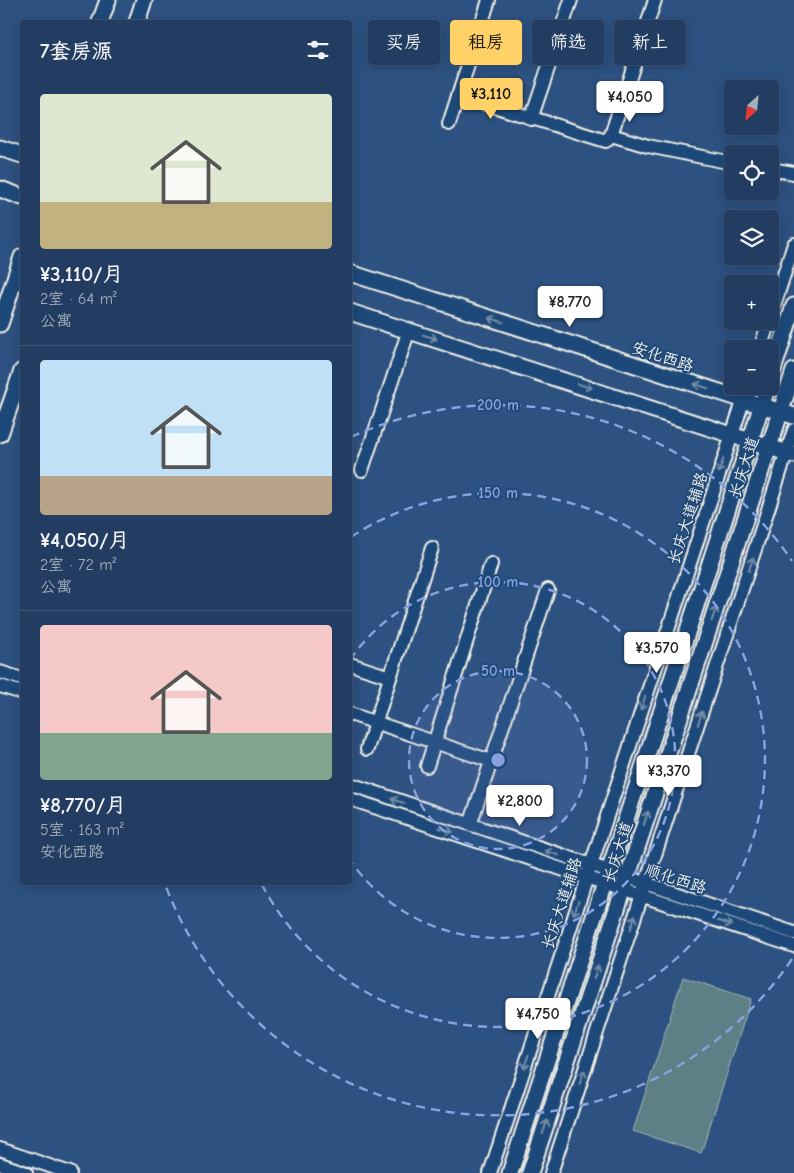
<!DOCTYPE html>
<html lang="zh">
<head>
<meta charset="utf-8">
<style>
  body { margin:0; font-family:"Comic Neue","LXGW WenKai TC",sans-serif; background:#2e486a; color:#f1f3f6; height:100vh; display:flex; flex-direction:column; font-size:19px; white-space:nowrap }
  * { box-sizing:border-box; margin:0 }
  p { font-size:16px; color:#a2aebd }
  .icon { flex:none; width:28px; height:28px; fill:none; stroke:currentColor; stroke-width:2; stroke-linecap:round; stroke-linejoin:round }
  .map { position:relative; flex:1; overflow:hidden }
  .details { position:absolute; left:20px; top:20px; width:332px; height:865px; display:flex; flex-direction:column; background:#223d61; border-radius:5px; box-shadow:0 2px 12px #0003,0 0 0 1px #3f5676 }
  .details>* { flex:none }
  .hud { position:absolute; left:368px; top:20px; width:351px; height:45px; display:flex; gap:10px }
  .needle { width:32px; rotate:207deg }
  .buttons { position:absolute; left:724px; top:80px; display:grid; gap:10px }
  .buttons a { display:grid; place-items:center; width:55px; height:55px; border-radius:5px; background:#223d61; box-shadow:0 2px 12px #0003,0 0 0 1px #3f5676; font-size:25px }
  .price { position:absolute; translate:-50% -42px; padding:0 11px; border-radius:5px; background:#fff; color:#222; font-size:16px; line-height:32px; filter:drop-shadow(0 1px 2px #0008) }
  .price::after { content:''; position:absolute; left:50%; top:30px; width:15px; height:11px; margin-left:-8px; background:inherit; clip-path:polygon(0 0,100% 0,50% 100%) }
  .price.current { background:#ffd166; color:#111 }
  ul { padding:0; list-style:none }
  li { display:grid; align-content:center; gap:10px; height:265px; padding:0 20px }
  li+li { border-top:1px solid #3f5676 }
  li span { display:grid; place-items:center; height:155px; border-radius:5px; color:#555 }
  li>.icon { margin-inline-start:auto }
  span .icon { width:90px; height:90px; fill:#fffc; stroke-width:1 }
  li b { font-size:21px }
  h2 { display:flex; justify-content:space-between; align-items:center; height:60px; padding:0 20px; font-size:21px }
  .pill { padding:0 18px; border-radius:5px; background:#223d61; box-shadow:0 2px 12px #0003,0 0 0 1px #3f5676; font-size:18px; line-height:45px }
  .pill.current { background:#ffd166; color:#111 }
  .map>svg:first-child { display:block }
</style>
</head>
<body>
<div class="map">
<svg width="794" height="1173" viewBox="0 0 794 1173">
  <rect width="100%" height="100%" fill="#2d5181"/>
  <filter id="ink" filterUnits="userSpaceOnUse"><feTurbulence type="fractalNoise" baseFrequency=".02" numOctaves="2"/><feDisplacementMap in="SourceGraphic" scale="10" xChannelSelector="R" yChannelSelector="G"/><feConvolveMatrix kernelMatrix="1 2 1 2 8 2 1 2 1" color-interpolation-filters="sRGB"/></filter>
  <g filter="url(#ink)">
    <!-- green -->
    <path fill="#5b8085" stroke="#a8b8b6" d="M683,977l68,22 -50,154 -68,-22z"/>
    <g fill="none" stroke-linecap="round" stroke-linejoin="round">
      <!-- minor casing -->
      <g stroke="#f4f1e8" stroke-width="16">
        <g id="minor">
          <path d="M458,95l148,46 5,-6 44,-135"/>
          <path d="M531,119l40,-119"/>
          <path d="M449,124l40,-124"/>
          <path d="M611,135l37,11 84,17"/>
          <path d="M770,169l24,4"/>
          <path d="M770,318l24,-74"/>
          <path d="M760,349l9,-28"/>
          <path d="M362,470l47,-140"/>
          <path d="M350,664l40,13"/>
          <path d="M0,672l22,7"/>
          <path d="M0,686l22,7"/>
          <path d="M350,714l141,47"/>
          <path d="M367,749l65,-201"/>
          <path d="M427,766l64,-202"/>
          <path d="M350,784l444,149"/>
          <path d="M350,799l444,147"/>
          <path d="M470,825l78,-235"/>
          <path d="M0,1149l70,24"/>
          <path d="M0,1164l26,9"/>
          <path d="M490,1173l258,-787"/>
          <path d="M551,1173l243,-743"/>
        </g>
      </g>
      <!-- major casing -->
      <g stroke="#f4f1e8" stroke-width="19">
        <g id="major">
          <path d="M100,22l8,-22"/>
          <path d="M137,22l7,-22"/>
          <path d="M0,148l22,7"/>
          <path d="M0,189l22,8"/>
          <path d="M350,273l444,143"/>
          <path d="M350,312l444,143"/>
          <path d="M0,324l22,-67"/>
          <path d="M770,379l24,-73"/>
          <path d="M0,434l22,-63"/>
          <path d="M510,1173l258,-787"/>
          <path d="M530,1173l264,-802"/>
        </g>
      </g>
      <!-- minor -->
      <use href="#minor" stroke="#1f4a7a" stroke-width="12"/>
      <!-- major -->
      <use href="#major" stroke="#1f4a7a" stroke-width="15"/>
    </g>
    <!-- one-way arrows -->
    <defs><path id="oneway-shaft" d="M-6 0H5M1.5-3L5.5 0L1.5 3" fill="none" stroke-width="1.6" stroke-linecap="round" stroke-linejoin="round" transform="scale(1.25)"/></defs>
    <g stroke="#748da6">
      <use href="#oneway-shaft" transform="translate(496 320) rotate(-162)"/>
      <use href="#oneway-shaft" transform="translate(430 337) rotate(17)"/>
      <use href="#oneway-shaft" transform="translate(585 386) rotate(18)"/>
      <use href="#oneway-shaft" transform="translate(701 386) rotate(-162)"/>
      <use href="#oneway-shaft" transform="translate(721 466) rotate(109)"/>
      <use href="#oneway-shaft" transform="translate(751 564) rotate(-72)"/>
      <use href="#oneway-shaft" transform="translate(714 614) rotate(-72)"/>
      <use href="#oneway-shaft" transform="translate(643 703) rotate(108)"/>
      <use href="#oneway-shaft" transform="translate(700 718) rotate(-72)"/>
      <use href="#oneway-shaft" transform="translate(398 801) rotate(-161)"/>
      <use href="#oneway-shaft" transform="translate(646 818) rotate(-72)"/>
      <use href="#oneway-shaft" transform="translate(446 830) rotate(18)"/>
      <use href="#oneway-shaft" transform="translate(552 853) rotate(-161)"/>
      <use href="#oneway-shaft" transform="translate(576 908) rotate(108)"/>
      <use href="#oneway-shaft" transform="translate(633 922) rotate(-72)"/>
      <use href="#oneway-shaft" transform="translate(725 923) rotate(18)"/>
      <use href="#oneway-shaft" transform="translate(596 972) rotate(-72)"/>
      <use href="#oneway-shaft" transform="translate(526 1062) rotate(108)"/>
      <use href="#oneway-shaft" transform="translate(582 1077) rotate(-72)"/>
      <use href="#oneway-shaft" transform="translate(545 1127) rotate(-72)"/>
    </g>
  </g>
  <!-- distance rings -->
  <circle cx="498" cy="760" r="89" fill="#88a0e0" fill-opacity=".12"/>
  <g fill="none" stroke="#88a0e0" stroke-width="2.5" stroke-dasharray="9 6">
    <circle cx="498" cy="760" r="89"/>
    <path d="M350 660A178 178 0 1 1 350 860"/>
    <path d="M351 537A267 267 0 1 1 261 883"/>
    <path d="M792 959A355 355 0 0 1 165 884M351 437A355 355 0 0 1 792 561"/>
  </g>
  <g text-anchor="middle" stroke-width="4" stroke-linejoin="round" paint-order="stroke">
    <!-- street labels -->
    <g font-size="16" fill="#f4f1e8" stroke="#1f4a7a">
      <text transform="translate(663 356) rotate(18)" y="6">安化西路</text>
      <text transform="translate(743 467) rotate(-72)" y="6">长庆大道</text>
      <text transform="translate(687 518) rotate(-72)" y="6">长庆大道辅路</text>
      <text transform="translate(617 852) rotate(-72)" y="6">长庆大道</text>
      <text transform="translate(676 878) rotate(18)" y="6">顺化西路</text>
      <text transform="translate(561 903) rotate(-72)" y="6">长庆大道辅路</text>
    </g>
  </g>
  <circle cx="498" cy="760" r="8" fill="#88a0e0" stroke="#1f4a7a" stroke-width="2.5"/>
  <g font-size="15" text-anchor="middle" font-weight="bold" fill="#88a0e0" stroke="#1f4a7a" stroke-width="4" stroke-linejoin="round" paint-order="stroke">
    <text x="498" y="410">200 m</text>
    <text x="498" y="498">150 m</text>
    <text x="498" y="587">100 m</text>
    <text x="498" y="676">50 m</text>
  </g>
</svg>
<div class="buttons">
<a><svg class="needle" viewBox="-14 -14 28 28"><path d="M0-13l5 13h-10z" fill="#e53935"/><path d="M0 13l5-13h-10z" fill="#a2aebd"/></svg></a>
<a><svg class="icon" aria-label="locate" viewBox="0 0 24 24"><circle cx="12" cy="12" r="6"/><path d="M12 2v4M12 18v4M2 12h4M18 12h4"/></svg></a>
<a><svg class="icon" aria-label="layers" viewBox="0 0 24 24"><path d="M12 4l9 5-9 5-9-5zM3 14l9 5 9-5"/></svg></a>
<a>+</a>
<a>−</a>
</div>
<b class="price current" style="left:491px;top:120px">¥3,110</b>
<b class="price" style="left:630px;top:123px">¥4,050</b>
<b class="price" style="left:570px;top:328px">¥8,770</b>
<b class="price" style="left:657px;top:674px">¥3,570</b>
<b class="price" style="left:669px;top:797px">¥3,370</b>
<b class="price" style="left:520px;top:827px">¥2,800</b>
<b class="price" style="left:538px;top:1040px">¥4,750</b>
<div class="hud">
<a class="pill">买房</a>
<a class="pill current">租房</a>
<a class="pill">筛选</a>
<a class="pill">新上</a>
</div>
<section class="details">
<h2>7套房源<svg class="icon" aria-label="filters" viewBox="0 0 24 24"><path d="M4 7h16M4 17h16"/><circle cx="9" cy="7" r="2"/><circle cx="15" cy="17" r="2"/></svg></h2>
<ul>
<li><span style="background:linear-gradient(#dfe7d0 70%,#c2b280 0)"><svg class="icon" aria-label="home" viewBox="0 0 24 24"><path d="M3 11l9-7 9 7M6 9v11h12V9"/></svg></span><div><b>¥3,110/月</b><p>2室 · 64 m²</p><p>公寓</p></div></li>
<li><span style="background:linear-gradient(#bfe0f5 75%,#b9a48a 0)"><svg class="icon" aria-label="home" viewBox="0 0 24 24"><path d="M3 11l9-7 9 7M6 9v11h12V9"/></svg></span><div><b>¥4,050/月</b><p>2室 · 72 m²</p><p>公寓</p></div></li>
<li><span style="background:linear-gradient(#f6c9c9 70%,#7fa58c 0)"><svg class="icon" aria-label="home" viewBox="0 0 24 24"><path d="M3 11l9-7 9 7M6 9v11h12V9"/></svg></span><div><b>¥8,770/月</b><p>5室 · 163 m²</p><p>安化西路</p></div></li>
</ul>
</section>
</div>
</body>
</html>
